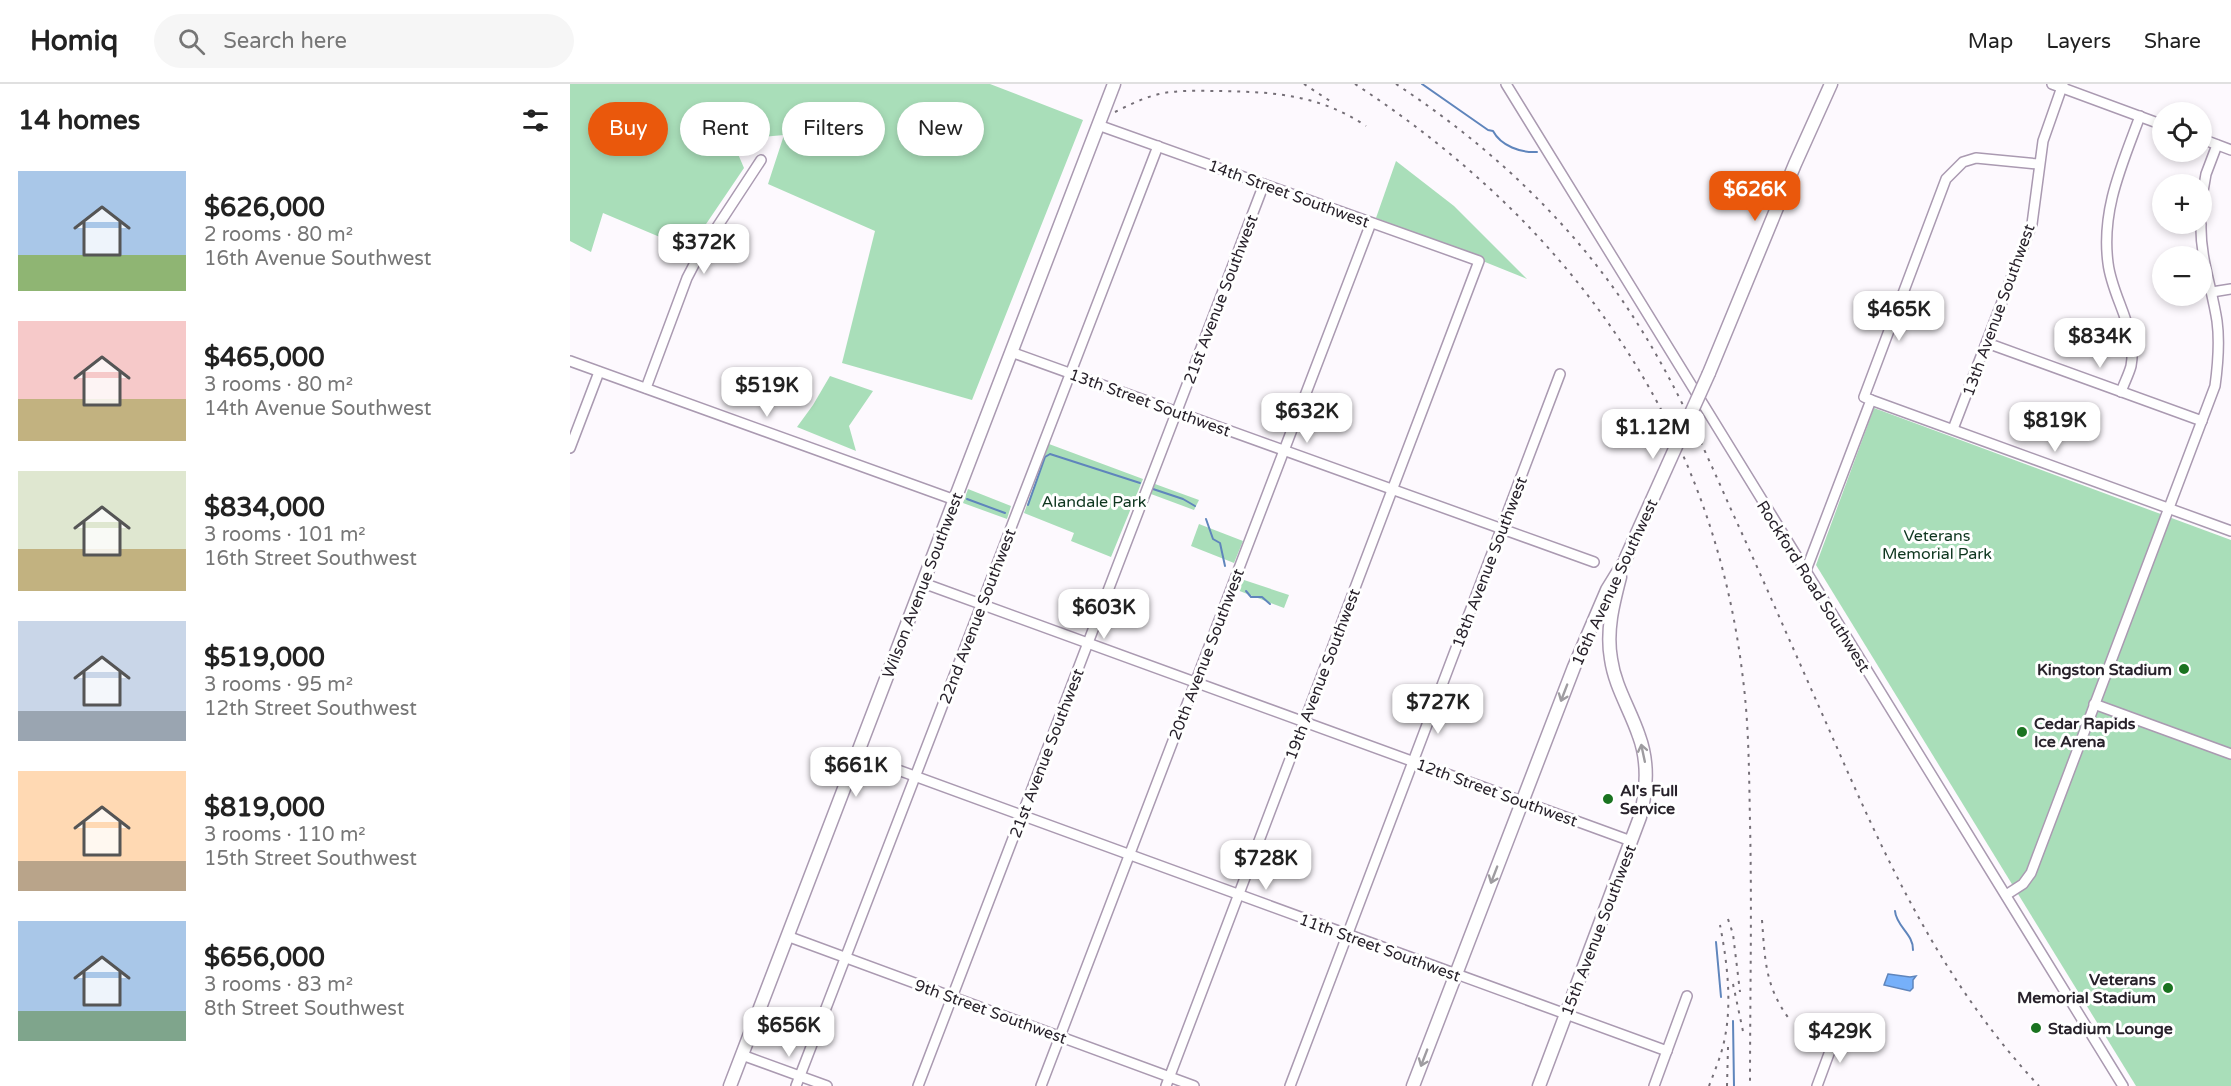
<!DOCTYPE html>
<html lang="en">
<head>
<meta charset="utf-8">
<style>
  body { margin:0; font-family:"Varela Round",sans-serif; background:#f6f6f6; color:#222; height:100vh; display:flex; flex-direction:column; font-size:22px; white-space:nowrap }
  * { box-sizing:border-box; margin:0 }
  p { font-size:20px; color:#767676 }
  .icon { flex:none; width:33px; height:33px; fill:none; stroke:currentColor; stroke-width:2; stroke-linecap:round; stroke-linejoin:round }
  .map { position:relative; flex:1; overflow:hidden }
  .drawer { display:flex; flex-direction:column; background:#fff; width:570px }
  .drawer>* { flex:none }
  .guide { position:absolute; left:18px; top:18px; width:570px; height:54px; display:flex; gap:12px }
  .fabs { position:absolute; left:1582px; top:18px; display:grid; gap:12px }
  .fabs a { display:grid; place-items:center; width:60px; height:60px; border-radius:50%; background:#fff; box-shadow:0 3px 9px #0003; font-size:30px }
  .price { position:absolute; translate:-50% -51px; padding:0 14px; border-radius:12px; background:#fff; color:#222; font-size:20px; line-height:39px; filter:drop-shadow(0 2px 3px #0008) }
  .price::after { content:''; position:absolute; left:50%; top:36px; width:18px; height:14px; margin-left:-9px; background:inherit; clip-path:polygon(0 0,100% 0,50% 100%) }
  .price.current { background:#ea580c; color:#fff }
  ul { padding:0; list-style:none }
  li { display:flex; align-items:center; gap:18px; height:150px; padding:0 18px }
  li span { display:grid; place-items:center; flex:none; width:168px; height:120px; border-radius:0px; color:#555 }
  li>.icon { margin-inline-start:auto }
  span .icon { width:72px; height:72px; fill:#fffc; stroke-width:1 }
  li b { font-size:26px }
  h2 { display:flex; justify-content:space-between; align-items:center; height:72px; padding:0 18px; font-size:26px }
  .tag { padding:0 21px; border-radius:27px; background:#fff; box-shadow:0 3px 9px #0003; font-size:21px; line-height:54px }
  .tag.current { background:#ea580c; color:#fff }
  header { display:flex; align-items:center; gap:36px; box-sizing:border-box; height:84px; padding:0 30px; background:#fff; border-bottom:2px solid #e0e0e0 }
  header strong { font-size:28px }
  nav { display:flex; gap:33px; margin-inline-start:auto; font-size:21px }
  .search { width:420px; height:54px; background:#f6f6f6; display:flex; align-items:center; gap:15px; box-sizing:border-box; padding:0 21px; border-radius:33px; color:#767676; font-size:22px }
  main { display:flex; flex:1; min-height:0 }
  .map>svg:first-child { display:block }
</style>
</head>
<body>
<header>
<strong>Homiq</strong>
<div class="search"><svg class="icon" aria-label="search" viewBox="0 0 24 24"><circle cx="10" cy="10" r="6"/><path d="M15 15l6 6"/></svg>Search here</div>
<nav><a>Map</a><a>Layers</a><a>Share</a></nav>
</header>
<main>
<section class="drawer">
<h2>14 homes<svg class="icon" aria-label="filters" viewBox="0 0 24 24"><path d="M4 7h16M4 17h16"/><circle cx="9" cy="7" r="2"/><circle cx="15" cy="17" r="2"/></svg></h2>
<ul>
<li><span style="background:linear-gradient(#a9c7e8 70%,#8fb573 0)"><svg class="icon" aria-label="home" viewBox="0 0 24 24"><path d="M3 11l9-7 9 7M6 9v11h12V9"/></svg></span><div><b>$626,000</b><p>2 rooms · 80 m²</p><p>16th Avenue Southwest</p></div></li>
<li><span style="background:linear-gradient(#f6c9c9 65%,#c2b280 0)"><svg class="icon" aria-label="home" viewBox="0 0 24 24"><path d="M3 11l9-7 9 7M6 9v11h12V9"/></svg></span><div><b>$465,000</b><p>3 rooms · 80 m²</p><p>14th Avenue Southwest</p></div></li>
<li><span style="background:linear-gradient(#dfe7d0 65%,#c2b280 0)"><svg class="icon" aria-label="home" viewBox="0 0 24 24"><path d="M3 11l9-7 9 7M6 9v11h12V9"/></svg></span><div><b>$834,000</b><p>3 rooms · 101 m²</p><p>16th Street Southwest</p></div></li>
<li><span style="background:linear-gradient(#c9d6e8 75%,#9aa5b1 0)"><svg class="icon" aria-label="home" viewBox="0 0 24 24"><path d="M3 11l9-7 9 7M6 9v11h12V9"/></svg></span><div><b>$519,000</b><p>3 rooms · 95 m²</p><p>12th Street Southwest</p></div></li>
<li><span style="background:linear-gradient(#ffd9b3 75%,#b9a48a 0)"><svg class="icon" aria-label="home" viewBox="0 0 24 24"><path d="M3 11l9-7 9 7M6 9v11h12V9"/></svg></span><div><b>$819,000</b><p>3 rooms · 110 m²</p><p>15th Street Southwest</p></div></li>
<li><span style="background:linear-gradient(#a9c7e8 75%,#7fa58c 0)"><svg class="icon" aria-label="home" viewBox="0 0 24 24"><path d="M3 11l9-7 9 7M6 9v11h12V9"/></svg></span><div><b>$656,000</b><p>3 rooms · 83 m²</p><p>8th Street Southwest</p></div></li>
</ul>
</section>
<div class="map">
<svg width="1661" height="1002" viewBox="0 0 1661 1002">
  <rect width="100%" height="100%" fill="#fdf9fe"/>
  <!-- green -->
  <g fill="#a9deb9">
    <path d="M0,0h420l93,36 -111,280 -130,-37 33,-132 -107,-47 16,-49 -52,5 12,28 -63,93 -7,-18 -71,-30 -12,39 -21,-11z"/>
    <path d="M826,77l58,45 73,73 -151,-61z"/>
    <path d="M260,292l43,15 -24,35 7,25 -59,-24 16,-22z"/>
    <path d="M1304,324l357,132v546h-95l-320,-521z"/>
    <path d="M479,360l94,35 -32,78 -40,-16 3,-8 -50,-20z"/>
    <path d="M585,400l44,16 -5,10 -43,-16z"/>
    <path d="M398,405l43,17 -4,13 -44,-16z"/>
    <path d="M629,440l44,17 -9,22 -43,-17z"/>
    <path d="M671,495l48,16 -5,13 -47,-18z"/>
  </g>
  <!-- water -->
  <path fill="#76b0fa" stroke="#5f85bc" stroke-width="1.5" d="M1318,890l22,3 6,-1 -3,4v8l-3,3 -26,-6z"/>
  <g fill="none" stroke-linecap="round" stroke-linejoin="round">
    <!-- stream -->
    <g stroke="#5f85bc" stroke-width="2">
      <path d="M852,0l66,46 5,1c8,15 28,22 44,21"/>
      <path d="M583,405l30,10 12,7"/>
      <path d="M397,415l38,14"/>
      <path d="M458,421l17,-48 5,-3 90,29"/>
      <path d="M636,435l7,20 7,4 5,23"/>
      <path d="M676,507l5,6h11l8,7"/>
      <path d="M1325,827c1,15 19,24 18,39"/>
      <path d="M1146,858l5,55"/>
      <path d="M1163,937l1,65"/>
    </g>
    <!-- minor casing -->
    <g stroke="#aa9ab1" stroke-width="12">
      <g id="minor">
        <path d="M936,0l617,1002"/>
        <path d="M1482,0l111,41"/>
        <path d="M528,41l381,136 -313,825"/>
        <path d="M1632,55l29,11"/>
        <path d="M1632,113l4,-23 11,-29"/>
        <path d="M1642,208l19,-3"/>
        <path d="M1417,259l215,78"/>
        <path d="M441,268l583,210"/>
        <path d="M0,277l385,139"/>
        <path d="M76,304l41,-110 13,-25 61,-93"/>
        <path d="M1551,308c3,-9 8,-18 10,-26 7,-37 -19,-68 -23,-103 -7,-53 14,-98 32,-147"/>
        <path d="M1301,316l360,131"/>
        <path d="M1383,345l79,-205 11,-83 20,-57"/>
        <path d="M0,364l29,-76"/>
        <path d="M1235,489l66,-173 -7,-3 82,-218 17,-17 13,-4 62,6"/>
        <path d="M353,499l708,258"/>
        <path d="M1524,620l137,50"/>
        <path d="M287,671l810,296"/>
        <path d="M1436,811l17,-11 8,-11 184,-487c3,-22 5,-43 2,-65 -5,-33 -17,-64 -16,-97"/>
        <path d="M217,852l407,150"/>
        <path d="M172,971l85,31"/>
        <path d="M226,1002l362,-940"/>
        <path d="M348,1002l346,-902"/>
        <path d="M471,1002l330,-863"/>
        <path d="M720,1002l270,-712"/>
        <path d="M1084,1002l33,-90"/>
        <path d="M1247,1002l20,-54"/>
      </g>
    </g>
    <!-- major casing -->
    <g stroke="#aa9ab1" stroke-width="15">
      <g id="major">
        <path d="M1139,289l86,-209 36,-80"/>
        <path d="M160,1002l384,-1002"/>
        <path d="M843,1002l161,-419 33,-77 16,-26"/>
        <path d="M969,1002l101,-269c7,-27 9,-54 -1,-81 -9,-27 -24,-49 -28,-77 -5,-28 2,-55 9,-82"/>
      </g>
    </g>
    <!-- minor -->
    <use href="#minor" stroke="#fff" stroke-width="9"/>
    <!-- major -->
    <use href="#major" stroke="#fff" stroke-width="12"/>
    <!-- rail -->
    <g stroke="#756f77" stroke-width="2" stroke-dasharray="3 6" stroke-linecap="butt">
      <path d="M734,0l26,17"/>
      <path d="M785,0c214,140 358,337 388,595 6,47 6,95 7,143 2,88 0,176 0,264"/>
      <path d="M826,0c96,63 182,144 243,242 36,57 63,118 90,179 34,74 66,148 99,222 57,131 112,253 211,359"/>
      <path d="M545,28c18,-9 36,-18 56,-20 16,-2 34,-1 50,-1 54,1 99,4 145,35"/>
      <path d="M1158,835l5,15 7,58"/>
      <path d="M1192,836c3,40 3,67 28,100"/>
      <path d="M1163,900l11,52"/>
      <path d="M1234,950l20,14"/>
      <path d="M1139,1002c6,-16 13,-32 16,-49 7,-36 2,-76 -5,-112"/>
      <path d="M1157,1002l1,-39"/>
    </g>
    <!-- major-bridge casing -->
    <g stroke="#aa9ab1" stroke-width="15" stroke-linecap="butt">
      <path id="major-bridge" d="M1055,476l84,-187"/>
    </g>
    <!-- major-bridge -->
    <use href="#major-bridge" stroke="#fff" stroke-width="12"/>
  </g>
  <!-- one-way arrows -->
  <defs><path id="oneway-shaft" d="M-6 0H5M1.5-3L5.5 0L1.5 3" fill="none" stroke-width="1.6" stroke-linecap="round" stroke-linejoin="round" transform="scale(1.5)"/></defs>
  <g stroke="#9e9ca0">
    <use href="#oneway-shaft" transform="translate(994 609) rotate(111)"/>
    <use href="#oneway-shaft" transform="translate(1073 669) rotate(-102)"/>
    <use href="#oneway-shaft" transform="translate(924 791) rotate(111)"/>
    <use href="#oneway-shaft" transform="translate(854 974) rotate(111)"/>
  </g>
  <!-- markers -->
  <g fill="#1a7320" stroke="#fff" stroke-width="2">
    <circle cx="1614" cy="585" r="6"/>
    <circle cx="1452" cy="648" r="6"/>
    <circle cx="1038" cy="715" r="6"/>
    <circle cx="1598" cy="904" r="6"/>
    <circle cx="1466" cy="944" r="6"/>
  </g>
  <g text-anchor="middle" stroke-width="6" stroke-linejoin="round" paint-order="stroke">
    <!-- street labels -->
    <g font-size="16" fill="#28222b" stroke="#fff">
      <text transform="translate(719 109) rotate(20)" y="6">14th Street Southwest</text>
      <text transform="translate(650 215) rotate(-69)" y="6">21st Avenue Southwest</text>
      <text transform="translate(1428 226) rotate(-70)" y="6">13th Avenue Southwest</text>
      <text transform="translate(580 318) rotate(20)" y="6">13th Street Southwest</text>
      <text transform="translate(919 478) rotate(-69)" y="6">18th Avenue Southwest</text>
      <text transform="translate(1044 498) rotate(-65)" y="6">16th Avenue Southwest</text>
      <text transform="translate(352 501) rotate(-69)" y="6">Wilson Avenue Southwest</text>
      <text transform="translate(1244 502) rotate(58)" y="6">Rockford Road Southwest</text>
      <text transform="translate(407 532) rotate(-69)" y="6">22nd Avenue Southwest</text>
      <text transform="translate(636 570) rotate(-69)" y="6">20th Avenue Southwest</text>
      <text transform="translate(752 590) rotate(-69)" y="6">19th Avenue Southwest</text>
      <text transform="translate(476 669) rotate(-69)" y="6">21st Avenue Southwest</text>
      <text transform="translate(927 708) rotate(20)" y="6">12th Street Southwest</text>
      <text transform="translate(1028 846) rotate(-69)" y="6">15th Avenue Southwest</text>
      <text transform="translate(810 863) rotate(20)" y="6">11th Street Southwest</text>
      <text transform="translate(421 927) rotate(20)" y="6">9th Street Southwest</text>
    </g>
    <!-- park labels -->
    <g font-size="16" fill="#0e361f" stroke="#fff">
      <text x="524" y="423">Alandale Park</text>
      <text x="1367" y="457">Veterans<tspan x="1367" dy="18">Memorial Park</tspan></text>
    </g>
    <!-- poi labels -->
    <g font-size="16" font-weight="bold" fill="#28222b" stroke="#fff" text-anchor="start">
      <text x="1602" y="591" text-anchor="end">Kingston Stadium</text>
      <text x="1464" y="645">Cedar Rapids<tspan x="1464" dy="18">Ice Arena</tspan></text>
      <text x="1050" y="712">Al's Full<tspan x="1050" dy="18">Service</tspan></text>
      <text x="1586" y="901" text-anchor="end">Veterans<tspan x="1586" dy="18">Memorial Stadium</tspan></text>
      <text x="1478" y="950">Stadium Lounge</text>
    </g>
  </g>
</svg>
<div class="fabs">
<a><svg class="icon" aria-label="locate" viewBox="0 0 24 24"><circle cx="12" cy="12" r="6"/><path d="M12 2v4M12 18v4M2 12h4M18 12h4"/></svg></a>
<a>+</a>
<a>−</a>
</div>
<b class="price current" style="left:1185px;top:138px">$626K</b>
<b class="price" style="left:134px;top:191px">$372K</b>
<b class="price" style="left:1329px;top:258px">$465K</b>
<b class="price" style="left:1530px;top:285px">$834K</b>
<b class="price" style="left:197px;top:334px">$519K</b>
<b class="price" style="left:737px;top:360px">$632K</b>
<b class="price" style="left:1485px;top:369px">$819K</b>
<b class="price" style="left:1083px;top:376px">$1.12M</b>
<b class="price" style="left:534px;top:556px">$603K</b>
<b class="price" style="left:868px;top:651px">$727K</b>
<b class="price" style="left:286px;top:714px">$661K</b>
<b class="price" style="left:696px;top:807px">$728K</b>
<b class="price" style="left:219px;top:974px">$656K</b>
<b class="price" style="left:1270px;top:980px">$429K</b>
<div class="guide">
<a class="tag current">Buy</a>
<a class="tag">Rent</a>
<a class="tag">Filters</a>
<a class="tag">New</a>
</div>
</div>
</main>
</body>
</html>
